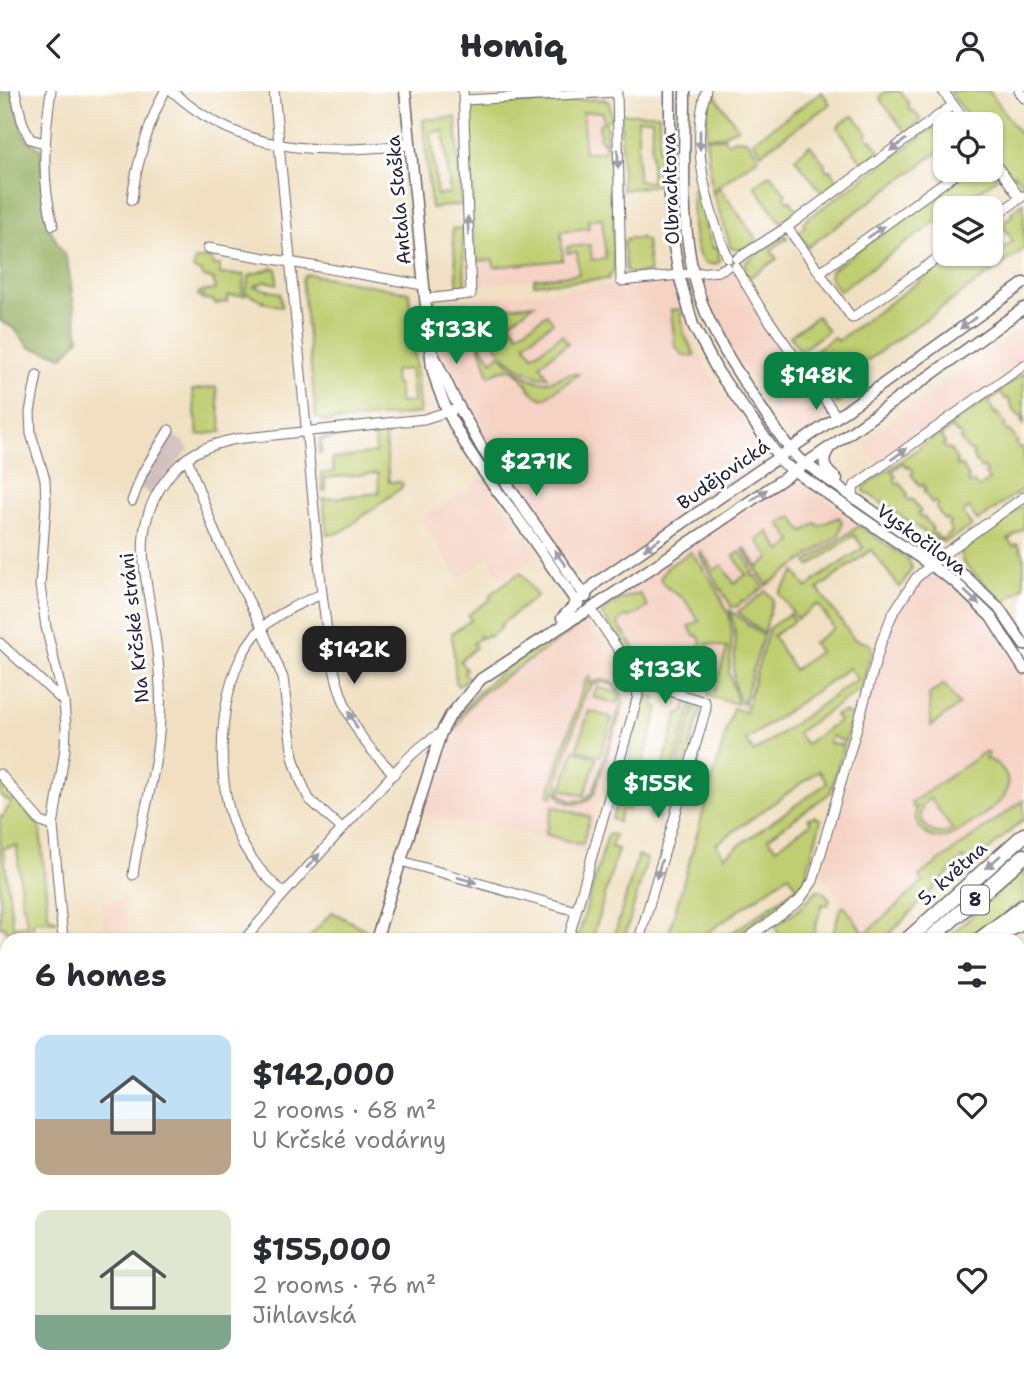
<!DOCTYPE html>
<html lang="en">
<head>
<meta charset="utf-8">
<style>
  body { margin:0; font-family:"Shantell Sans",sans-serif; background:#f2f2f3; color:#2b2b33; height:100vh; display:flex; flex-direction:column; font-size:26px; white-space:nowrap }
  * { box-sizing:border-box; margin:0 }
  p { font-size:23px; color:#7c7c81 }
  .icon { flex:none; width:38px; height:38px; fill:none; stroke:currentColor; stroke-width:2; stroke-linecap:round; stroke-linejoin:round }
  .map { position:relative; flex:1; overflow:hidden }
  .sheet { position:absolute; left:0px; top:842px; width:1026px; height:450px; display:flex; flex-direction:column; background:#fff; border-radius:21px 21px 0 0; box-shadow:0 2px 5px #0004 }
  .sheet>* { flex:none }
  .buttons { position:absolute; left:933px; top:21px; display:grid; gap:14px }
  .buttons a { display:grid; place-items:center; width:70px; height:70px; border-radius:14px; background:#fff; box-shadow:0 2px 5px #0004; font-size:35px }
  .price { position:absolute; translate:-50% -60px; padding:0 16px; border-radius:14px; background:#0b8043; color:#fff; font-size:23px; line-height:46px; filter:drop-shadow(0 2px 4px #0008) }
  .price::after { content:''; position:absolute; left:50%; top:42px; width:21px; height:16px; margin-left:-10px; background:inherit; clip-path:polygon(0 0,100% 0,50% 100%) }
  .price.active { background:#222; color:#fff }
  ul { padding:0; list-style:none }
  li { display:flex; align-items:center; gap:21px; height:175px; padding:0 35px }
  li span { display:grid; place-items:center; flex:none; width:196px; height:140px; border-radius:14px; color:#555 }
  li>.icon { margin-inline-start:auto }
  span .icon { width:84px; height:84px; fill:#fffc; stroke-width:1 }
  li b { font-size:30px }
  h2 { display:flex; justify-content:space-between; align-items:center; height:84px; padding:0 35px; font-size:30px }
  header { display:flex; justify-content:space-between; align-items:center; height:91px; padding:0 35px; background:#fff; font-size:32px; font-weight:800 }
  .map>svg:first-child { display:block }
</style>
</head>
<body>
<header><svg class="icon" aria-label="back" viewBox="0 0 24 24"><path d="M15 5l-7 7 7 7"/></svg>Homiq<svg class="icon" aria-label="person" viewBox="0 0 24 24"><circle cx="12" cy="8" r="4"/><path d="M4 21q1-7 8-7t8 7"/></svg></header>
<div class="map">
<svg width="1024" height="1290" viewBox="0 0 1024 1290">
  <rect width="100%" height="100%" fill="#fff"/>
  <filter id="ink" filterUnits="userSpaceOnUse"><feTurbulence type="fractalNoise" baseFrequency=".0143" numOctaves="2"/><feDisplacementMap in="SourceGraphic" scale="14" xChannelSelector="R" yChannelSelector="G"/><feConvolveMatrix kernelMatrix="1 2 1 2 8 2 1 2 1" color-interpolation-filters="sRGB"/></filter>
  <filter id="wash" filterUnits="userSpaceOnUse"><feTurbulence type="fractalNoise" baseFrequency=".00686" numOctaves="4" result="noise"/><feDisplacementMap in="SourceGraphic" scale="28" xChannelSelector="R" yChannelSelector="G"/><feGaussianBlur stdDeviation="1.57" result="paint"/><feColorMatrix in="noise" values="0 0 0 0 0 0 0 0 0 0 0 0 0 0 0 0 0 1.4 0 .05"/><feComposite in="paint" operator="in"/></filter>
  <g filter="url(#wash)">
    <rect width="100%" height="100%" fill="#f0e0c1"/>
    <!-- built -->
    <g fill="#f5d2c3">
      <path d="M605,11l1,42h5l1,115 -20,2 -2,-16 -23,2 1,6 9,-1 2,22 -98,10 -2,-23 -6,-8 -3,-139z"/>
      <path d="M729,179l4,1 97,145 -29,20 -13,-4 -60,-87 -13,-24 -16,-42z"/>
      <path d="M668,189l6,3 3,5 12,46 24,45 52,74v6l-146,104 -27,16 -13,-2 -112,-161 -23,-62 -8,-52z"/>
      <path d="M1024,234v35l-146,103 -15,-21z"/>
      <path d="M482,387l55,77 -34,25 -15,-22 -29,20 -38,-59z"/>
      <path d="M790,391h8l11,6 52,35 -123,89 -12,-6 6,29 -3,38 9,31 -98,-27 -9,-17 -34,-47 65,-47z"/>
      <path d="M932,486l9,2 12,8 35,35 20,29 13,24 3,10v115l-105,76 4,6 -59,52 -42,-60 28,-97 -2,-4 39,-132 14,-33 15,-21 6,-7z"/>
      <path d="M585,530l40,55 4,25 -45,151 -88,-27 -15,-3 -6,2 -2,3 -49,-12 24,-73 27,-43z"/>
      <path d="M128,807l-2,17 6,25h-28l-4,-38z"/>
      <path d="M1024,855v363h-5l-1,-361z"/>
    </g>
    <!-- industrial -->
    <path fill="#d1bfbd" d="M165,339l20,13 4,6 -38,46 -17,-12z"/>
    <!-- green -->
    <g fill="#bfce71" stroke="#707856" stroke-width="2" fill-rule="evenodd">
      <path d="M887,0h13l10,14 -2,2 4,5 2,-1 7,9 -15,13 -26,-34 1,-4z"/>
      <path d="M949,0h40l35,49v45l-10,-11 -4,2 -19,-27 -1,-25h-17z"/>
      <path d="M822,1l8,12 -69,49 -8,-12z"/>
      <path d="M714,3l24,34 -12,5 -2,3h-18l1,-28z"/>
      <path d="M603,8l6,3 3,17 -6,1v24l6,1 2,125 -6,9 -74,5v-5l45,-5 -2,-22 -10,1v-6l23,-2 2,15 14,-1 -4,-41 -14,2 1,8 -28,3 2,29 -69,7 -1,-7 -14,1 -6,-8 -4,-145 6,-3zM583,21h20v11l-4,1 1,16 3,1 1,11h-20z"/>
      <path d="M621,23h38v71l-37,5zM638,28h14l-1,63 -13,-1z"/>
      <path d="M852,25l3,1 13,17 -2,2 4,5 2,-1 7,10 -1,3 -13,9h-3l-24,-34 1,-3z"/>
      <path d="M456,26l5,88 -30,3 -8,-88zM444,40l6,62 -13,2 -6,-63z"/>
      <path d="M940,32l3,3 2,-1v22l-137,100 -9,-14 6,-8 -2,-3z"/>
      <path d="M706,47h18l4,5 6,-4 13,1 12,17 -47,34z"/>
      <path d="M810,54l15,19 -1,2 3,5 3,-1 7,10 -1,3 -14,10 -27,-35z"/>
      <path d="M991,78l6,9 -43,30h-9v7l-106,76 -9,-13 1,-8 140,-100z"/>
      <path d="M770,83l16,20 -2,2 4,5 2,-1 6,9v2l-15,11 -26,-35v-2z"/>
      <path d="M720,97l37,52 -16,11 -10,-3 -18,-55z"/>
      <path d="M692,98h5l3,23 13,36 5,-1 2,5 -2,1 2,8 -5,3h-9c-16,-12 -13,-56 -14,-75z"/>
      <path d="M1024,111v47l-177,126 -15,-21 -15,10 25,37 -5,3 -33,-46 30,-21 3,4 11,-8 109,-79h33l1,-16 9,13 13,-10 -9,-14 -13,10v-7l22,-15 -2,-3z"/>
      <path d="M462,137l3,55 -7,8h-17l-2,-1 19,-2 -6,-59z"/>
      <path d="M785,144l2,3 -16,12 6,9 -29,19 -4,-8 2,-8z"/>
      <path d="M627,147h15l1,2h3l4,32 -18,2 -6,-3 -3,-30h4z"/>
      <path d="M206,167l6,1 1,6h7v9l25,1 -3,20 -14,1 -1,6 -11,2 -4,-4 -11,-1 3,-4 -6,1 1,-4 16,-2 -1,-10 -12,-4v-4l-9,-3 2,-9z"/>
      <path d="M273,177l4,1v15l-11,-3 -12,6 26,6 2,14 -20,-5 2,-1 -18,-8 -2,4 6,-22z"/>
      <path d="M307,183l102,18 11,121 -95,9 -9,-5 -14,-138zM410,278l3,33 -14,1v-18h-4l-1,-14z"/>
      <path d="M466,212l6,4 3,-1 7,40 10,15 7,-7c17,15 34,35 58,25 9,-4 13,-7 22,-5l-36,25c-23,-8 -18,-45 -54,-23l-10,-32 -6,-36 -24,2v-5z"/>
      <path d="M534,213l-24,18 8,12 29,-20 6,8 -28,21 8,12 29,-20 6,8 -28,21 8,13c-18,1 -47,-19 -53,-35 -4,-10 -6,-23 -4,-33z"/>
      <path d="M680,218l4,25 11,21 -12,1 -8,-11 -4,-35z"/>
      <path d="M817,225l11,15 -28,20 -10,-15z"/>
      <path d="M1024,282v52l-3,-4 2,-2 -10,-9 -5,-12 -3,1 -4,-6 -12,9 6,12 2,-1 9,12 -2,2 3,4 2,-1 9,12 -2,2 3,4 3,-1 2,3v38l-46,33 -9,-13 -6,5 9,13 -27,16 -9,-2 -72,-49v-4zM952,337l5,6 2,-1 3,4 -2,2 9,12 2,-1 3,4 -2,2 9,13 3,-2 3,5 -2,2 4,6 -11,8 -5,-6 -3,2 -3,-5 2,-2 -8,-12 -3,1 -3,-4 2,-2 -8,-12 -3,1 -3,-4 2,-2 -4,-7zM903,372l5,5 2,-1 4,5 -3,2 9,12 3,-2 3,5 -2,2 8,12 3,-2 3,5 -2,2 8,12 3,-1 3,4 -2,2 4,7 -11,8 -5,-6 -2,1 -3,-5 2,-1 -9,-12 -3,1 -3,-5 3,-1 -9,-13 -3,2 -3,-5 2,-2 -8,-12 -3,2 -3,-5 2,-2 -4,-6z"/>
      <path d="M216,296l6,45 -24,3 -6,-45z"/>
      <path d="M388,340l1,5 -4,1 4,45h12l2,3 -2,3 -58,43 -6,3h-10l-4,-35 56,-6 -1,-20 -53,5 1,13h-3l-2,-17 13,-2 -2,-13 44,-6 -2,-18 -53,5 1,13 -3,1v-14l4,-3z"/>
      <path d="M1024,414v23l-16,12 5,6 5,-2 6,11v32l-20,15 -41,-39 -2,-9 3,-6z"/>
      <path d="M792,425l11,16 13,-9 3,3 20,-9 3,5 -3,13 -72,50 -24,-35 2,-2 13,19 12,-9 -13,-18 11,-8 13,19 12,-9 -13,-18z"/>
      <path d="M859,435l49,33 4,9 -12,20 -29,-38 -53,39 36,50 15,5 3,4 -11,41 -64,44 9,11 33,-23 -4,-6 9,-3 8,4 -7,26 -14,-6 -2,7 15,2 -14,48 -62,45 8,10 35,-25 -3,-5 7,-2 6,4 -16,59 -6,10 -68,51h-9l75,-53 -8,-12 -92,65h-30l66,-232 12,4 24,-84 20,-14 5,7 -21,15 21,34 25,-18 -6,-9 21,-15 -16,-24 -21,15 -18,-26 16,-21 12,16 11,-10 45,-30 -9,-13 -44,31 -3,-4zM849,577l8,11 -103,73 -8,-12zM819,680l8,12 -103,73 -8,-12z"/>
      <path d="M691,461l25,35 13,28 3,20 -3,38 9,31 -30,-8 2,-6 5,1 12,-43 -19,-5 -8,30 -28,-8 19,-11 -1,-2 12,-9 -5,-8 -3,1 -5,-10 10,-5 -15,-22 -19,-13 -5,-7 7,-12z"/>
      <path d="M701,461l13,18 8,-5 12,18 12,-8 -12,-19 6,-4 13,19 -2,3 3,3 2,-1 8,11 -5,4 -1,-1v2l-14,10 -2,-2 -4,6 -6,1 -32,-52z"/>
      <path d="M519,482l3,1 15,22 -37,29 2,3 -13,9 -2,-2 -4,3 -5,-3 2,3 -7,5 3,4 -16,14 6,8 -2,5 5,4 -11,8 -2,-3 -4,-50 19,-13 -3,-5 23,-16 -2,-4z"/>
      <path d="M766,500l7,8 -9,35 -26,-22z"/>
      <path d="M640,503l8,13 -19,11 -2,-2 -10,7 21,30 -7,1 -29,-40c8,-11 24,-18 38,-20z"/>
      <path d="M730,519l33,26 -20,69c-16,-20 -6,-48 -8,-72 -1,-8 -3,-15 -5,-23z"/>
      <path d="M573,532l3,5 -93,64 -16,17 -12,22 -4,-2c25,-49 78,-75 122,-106z"/>
      <path d="M587,585l4,1 -2,7c16,-9 33,-1 35,18l-29,91c-12,16 -32,14 -40,-4l-3,8 -4,-2zM603,591l10,3 7,9 -23,-7 -4,10 23,7 4,-9v12l-27,85 -9,8 -13,1 -11,-8 -2,-14 27,-85 7,-9z"/>
      <path d="M944,593l15,21 -28,21 -2,-31z"/>
      <path d="M646,604l10,3 -2,8 5,1 -30,104 -7,-2 -4,13 -6,-3z"/>
      <path d="M687,611l6,1 -36,116 -8,-2 29,-104 5,1z"/>
      <path d="M696,613l5,7 -24,79 -6,-2z"/>
      <path d="M589,620l23,7 -12,38 -23,-7z"/>
      <path d="M574,659l23,8 -13,38 -22,-7z"/>
      <path d="M986,660l3,4 -4,4c19,3 30,24 17,40 -8,10 -47,37 -59,39 -7,1 -14,-1 -20,-7 -7,-6 -9,-15 -6,-24l-3,1 -3,-5zM930,707l22,31v1c-22,13 -44,-16 -22,-32z"/>
      <path d="M0,689l40,47 8,89 9,5 -24,1v6l-27,3 -1,-5 -5,1v-111l3,1 8,-15 -11,-6zM17,755l5,58h2l3,21 -14,2 -10,-79z"/>
      <path d="M1024,709v19l-53,46 -8,-7 -79,82h-53l9,-31 4,-3 21,28 58,-52 -4,-6z"/>
      <path d="M553,715l37,11 -8,28 -37,-11z"/>
      <path d="M608,743l7,1 -4,12 7,2 -26,91h-15z"/>
      <path d="M638,764l9,4 -23,81h-11z"/>
      <path d="M1024,778v32l-52,39h-27z"/>
      <path d="M817,799l6,1 7,9 -2,5 -6,-1 -10,35 -11,-4 -2,5h-17l-7,-14 25,-18z"/>
      <path d="M332,821l34,18 -3,10h-56z"/>
    </g>
    <!-- forest -->
    <path fill="#97b163" stroke="#5c6a4f" stroke-width="2" d="M0,0h12l14,48 15,10 3,56 6,24 17,31 12,79 -15,17 -35,-9 -15,-19 -14,-7z"/>
  </g>
  <g filter="url(#ink)">
    <g fill="none" stroke-linecap="round" stroke-linejoin="round">
      <!-- pedestrian casing -->
      <g stroke="#6a646a" stroke-width="10">
        <path id="pedestrian" d="M1018,1000l6,1"/>
      </g>
      <!-- minor casing -->
      <g stroke="#6a646a" stroke-width="11">
        <g id="minor">
          <path d="M15,0l7,30 8,18 14,4"/>
          <path d="M51,0c-7,46 -10,89 2,134"/>
          <path d="M172,0c71,65 149,62 238,54"/>
          <path d="M274,0l48,503c7,50 11,99 39,142 9,14 22,26 33,38"/>
          <path d="M617,0l4,190 97,-10 9,-4"/>
          <path d="M706,0c-16,55 0,115 22,167"/>
          <path d="M943,0l24,33"/>
          <path d="M1019,0l5,7"/>
          <path d="M464,9l153,-8"/>
          <path d="M990,65l30,42"/>
          <path d="M132,109c3,-31 18,-82 33,-109"/>
          <path d="M990,129l33,-24"/>
          <path d="M787,136l65,91 93,-65"/>
          <path d="M208,157l215,37"/>
          <path d="M737,168l50,-32 166,-122"/>
          <path d="M736,176l23,39 78,111"/>
          <path d="M820,181l141,-102"/>
          <path d="M425,208l46,-5 -8,-203"/>
          <path d="M37,284l-7,37 1,22 14,45 1,26 -6,81 6,41 18,75 2,25 -1,22 -12,77 10,114"/>
          <path d="M187,367l28,75 47,95 21,50 10,79 7,22 9,20 33,30"/>
          <path d="M854,408l-1,-9 2,-5 169,-120"/>
          <path d="M132,410l11,-29 26,-42"/>
          <path d="M0,552l64,59"/>
          <path d="M638,595h15l52,16 1,7 -67,231"/>
          <path d="M0,683l41,48 12,4"/>
          <path d="M401,770l175,50"/>
          <path d="M133,784c7,-53 25,-104 27,-157 2,-32 -2,-64 -7,-95 -8,-53 -22,-95 12,-142 19,-27 41,-36 71,-42l188,-20 29,-9"/>
          <path d="M284,802c-22,-18 -37,-37 -48,-63 -23,-53 -19,-161 26,-202 17,-16 39,-25 60,-34"/>
          <path d="M244,849c41,-48 83,-95 126,-141 21,-22 43,-51 71,-66"/>
          <path d="M568,849l70,-244 -4,-23 -43,-64"/>
          <path d="M745,849l54,-39 14,-20 68,-238 11,-28 24,-37 24,-21 84,-60"/>
          <path d="M0,904l7,-1"/>
          <path d="M1018,1069l6,-1"/>
          <path d="M0,1118l7,-12"/>
          <path d="M0,1153l7,2"/>
          <path d="M731,1284v6"/>
          <path d="M857,1284l1,6"/>
          <path d="M263,1290l1,-6"/>
          <path d="M383,1290l5,-6"/>
        </g>
      </g>
      <!-- tertiary casing -->
      <g stroke="#6a646a" stroke-width="13">
        <g id="tertiary">
          <path d="M405,0l27,277c15,58 49,102 84,148 21,29 41,59 62,88"/>
          <path d="M670,0v112l2,32 7,40 14,50 25,47 65,91 173,120 35,34 33,52"/>
          <path d="M685,0c0,68 -7,143 16,209 12,34 31,64 51,94 15,22 29,46 47,65l166,117 34,32 25,37"/>
          <path d="M433,263l21,44 29,52 103,147"/>
          <path d="M830,356c-10,14 -6,23 7,32"/>
          <path d="M562,527l35,-36 240,-165 187,-134"/>
          <path d="M376,849l65,-207 9,-17 31,-37 92,-60 18,-10 242,-164 191,-137"/>
          <path d="M0,1042l7,4"/>
        </g>
      </g>
      <!-- secondary casing -->
      <g stroke="#6a646a" stroke-width="15">
        <g id="secondary">
          <path d="M0,1165l7,3"/>
          <path d="M0,1178l7,3"/>
          <path d="M143,1284l5,6"/>
          <path d="M159,1284l4,6"/>
        </g>
      </g>
      <!-- trunk casing -->
      <g stroke="#6a646a" stroke-width="17">
        <g id="trunk">
          <path d="M994,846l30,-15"/>
          <path d="M907,849l117,-105"/>
          <path d="M929,849l95,-84"/>
          <path d="M979,849l45,-34"/>
          <path d="M441,1290l5,-6"/>
          <path d="M462,1290l6,-6"/>
        </g>
      </g>
      <!-- pedestrian -->
      <use href="#pedestrian" stroke="#fff" stroke-width="7"/>
      <!-- minor -->
      <use href="#minor" stroke="#fff" stroke-width="9"/>
      <!-- tertiary -->
      <use href="#tertiary" stroke="#fff" stroke-width="10"/>
      <!-- secondary -->
      <use href="#secondary" stroke="#fff" stroke-width="12"/>
      <!-- trunk -->
      <use href="#trunk" stroke="#fff" stroke-width="14"/>
      <!-- rail casing -->
      <g stroke="#22223b" stroke-width="5">
        <g id="rail">
          <path d="M0,1235l7,5"/>
          <path d="M62,1284l6,6"/>
          <path d="M78,1284l5,6"/>
        </g>
      </g>
      <!-- rail -->
      <use href="#rail" stroke="#fff" stroke-width="2.5" stroke-dasharray="8" stroke-linecap="butt"/>
    </g>
    <!-- one-way arrows -->
    <defs><path id="oneway-solid" d="M-6-.8H1V-3.2L6.5 0L1 3.2V.8H-6Z" transform="scale(1.75)"/></defs>
    <g fill="#9c9ca7">
      <use href="#oneway-solid" transform="translate(700 49) rotate(90)"/>
      <use href="#oneway-solid" transform="translate(898 54) rotate(144)"/>
      <use href="#oneway-solid" transform="translate(618 68) rotate(89)"/>
      <use href="#oneway-solid" transform="translate(468 135) rotate(-92)"/>
      <use href="#oneway-solid" transform="translate(876 141) rotate(-36)"/>
      <use href="#oneway-solid" transform="translate(968 232) rotate(144)"/>
      <use href="#oneway-solid" transform="translate(899 363) rotate(-35)"/>
      <use href="#oneway-solid" transform="translate(759 404) rotate(-35)"/>
      <use href="#oneway-solid" transform="translate(652 453) rotate(146)"/>
      <use href="#oneway-solid" transform="translate(560 467) rotate(-126)"/>
      <use href="#oneway-solid" transform="translate(972 507) rotate(43)"/>
      <use href="#oneway-solid" transform="translate(353 629) rotate(-117)"/>
      <use href="#oneway-solid" transform="translate(313 770) rotate(-48)"/>
      <use href="#oneway-solid" transform="translate(993 771) rotate(138)"/>
      <use href="#oneway-solid" transform="translate(659 778) rotate(106)"/>
      <use href="#oneway-solid" transform="translate(467 789) rotate(16)"/>
    </g>
  </g>
  <g text-anchor="middle" stroke-width="6" stroke-linejoin="round" paint-order="stroke">
    <!-- shield labels -->
    <rect fill="#fff" stroke="#646476" stroke-width="2" x="961" y="794.5" width="28" height="29" rx="5"/>
    <g font-size="18" font-weight="bold" fill="#22223b">
      <text x="975" y="815">8</text>
    </g>
    <!-- street labels -->
    <g font-size="19" fill="#22223b" stroke="#fff">
      <text transform="translate(670 98) rotate(-92)" y="7">Olbrachtova</text>
      <text transform="translate(398 109) rotate(-95)" y="7">Antala Staška</text>
      <text transform="translate(723 383) rotate(-35)" y="7">Budějovická</text>
      <text transform="translate(922 448) rotate(36)" y="7">Vyskočilova</text>
      <text transform="translate(134 537) rotate(-96)" y="7">Na Krčské stráni</text>
      <text transform="translate(952 782) rotate(-42)" y="7">5. května</text>
    </g>
  </g>
</svg>
<div class="buttons">
<a><svg class="icon" aria-label="locate" viewBox="0 0 24 24"><circle cx="12" cy="12" r="6"/><path d="M12 2v4M12 18v4M2 12h4M18 12h4"/></svg></a>
<a><svg class="icon" aria-label="layers" viewBox="0 0 24 24"><path d="M12 4l9 5-9 5-9-5zM3 14l9 5 9-5"/></svg></a>
</div>
<b class="price" style="left:456px;top:275px">$133K</b>
<b class="price" style="left:816px;top:321px">$148K</b>
<b class="price" style="left:536px;top:407px">$271K</b>
<b class="price active" style="left:354px;top:595px">$142K</b>
<b class="price" style="left:665px;top:615px">$133K</b>
<b class="price" style="left:658px;top:729px">$155K</b>
<section class="sheet">
<h2>6 homes<svg class="icon" aria-label="filters" viewBox="0 0 24 24"><path d="M4 7h16M4 17h16"/><circle cx="9" cy="7" r="2"/><circle cx="15" cy="17" r="2"/></svg></h2>
<ul>
<li><span style="background:linear-gradient(#bfe0f5 60%,#b9a48a 0)"><svg class="icon" aria-label="home" viewBox="0 0 24 24"><path d="M3 11l9-7 9 7M6 9v11h12V9"/></svg></span><div><b>$142,000</b><p>2 rooms · 68 m²</p><p>U Krčské vodárny</p></div><svg class="icon" aria-label="heart" viewBox="0 0 24 24"><path d="M12 20l-8-8c-3-5 5-10 8-4 3-6 11-1 8 4z"/></svg></li>
<li><span style="background:linear-gradient(#dfe7d0 75%,#7fa58c 0)"><svg class="icon" aria-label="home" viewBox="0 0 24 24"><path d="M3 11l9-7 9 7M6 9v11h12V9"/></svg></span><div><b>$155,000</b><p>2 rooms · 76 m²</p><p>Jihlavská</p></div><svg class="icon" aria-label="heart" viewBox="0 0 24 24"><path d="M12 20l-8-8c-3-5 5-10 8-4 3-6 11-1 8 4z"/></svg></li>
</ul>
</section>
</div>
</body>
</html>
